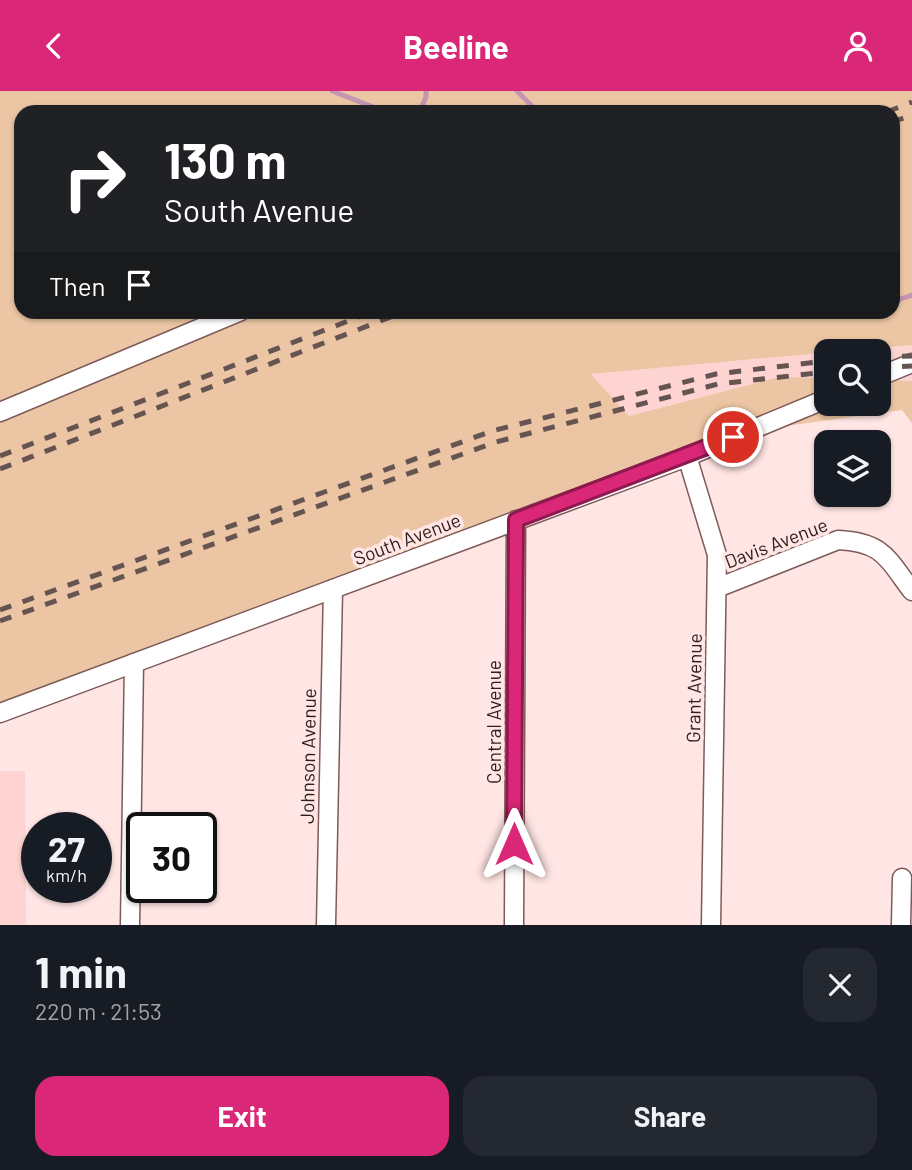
<!DOCTYPE html>
<html lang="en">
<head>
<meta charset="utf-8">
<style>
	body { margin:0; font-family:Barlow,sans-serif; background:#242831; color:#f1f3f6; height:100vh; display:flex; flex-direction:column; font-size:26px; white-space:nowrap }
	* { box-sizing:border-box; margin:0 }
	p { font-size:23px; color:#9ea1a6 }
	.icon { flex:none; width:38px; height:38px; fill:none; stroke:currentColor; stroke-width:2; stroke-linecap:round; stroke-linejoin:round }
	.map { position:relative; height:834px; overflow:hidden }
	.drawer { display:flex; flex-direction:column; background:#171b24; flex:1 }
	.drawer>* { flex:none }
	.guide { position:absolute; left:14px; top:14px; width:886px; height:214px; border-radius:21px; box-shadow:0 2px 5px #0004; background:#202124; color:#fff; overflow:hidden }
	.fabs { position:absolute; left:814px; top:248px; display:grid; gap:14px }
	.fabs a { display:grid; place-items:center; width:77px; height:77px; border-radius:14px; background:#171b24; box-shadow:0 2px 5px #0004; font-size:35px }
	.speed { position:absolute; left:21px; top:721px; display:flex; gap:14px; font-size:35px; font-weight:700; text-align:center }
	.speed>* { display:grid; place-content:center; width:91px; height:91px; border-radius:50%; background:#171b24; box-shadow:0 2px 5px #0004; line-height:1 }
	.speed small { font-size:18px; font-weight:400 }
	.speed .limit { border:4px solid #111; border-radius:10px; background:#fff; color:#111 }
	.pin { position:absolute; display:grid; place-items:center; width:60px; height:60px; color:#fff; margin:-30px; border:4px solid #fff; border-radius:50%; box-shadow:0 2px 7px #0007 }
	.me { position:absolute; width:77px; margin:-38px; rotate:0deg; stroke-linejoin:round; filter:drop-shadow(0 0 5px #0008) }
	.turn { display:flex; align-items:center; gap:24px; height:147px; padding:0 35px; font-size:32px }
	.turn .icon { width:91px; height:91px; stroke-width:2.5 }
	.turn b { display:block; font-size:49px; line-height:60px }
	.then { display:flex; align-items:center; height:66px; padding:0 35px; background:#0003; gap:14px; font-size:26px }
	.round { display:grid; place-items:center; flex:none; width:74px; height:74px; border-radius:21px; background:#242831 }
	.summary { display:flex; align-items:center; justify-content:space-between; height:119px; padding:0 35px }
	h1 { font-size:42px; font-weight:700; line-height:52px }
	.button { display:flex; gap:14px; margin-top:auto; padding:14px 35px }
	.button a { flex:1; height:80px; border-radius:21px; background:#db2777; color:#fff; font-size:28px; font-weight:700; line-height:80px; text-align:center }
	.button a+a { background:#242831; color:#f1f3f6 }
	header { display:flex; justify-content:space-between; align-items:center; height:91px; padding:0 35px; background:#db2777; color:#fff; font-size:32px; font-weight:700 }
	.map>svg:first-child { display:block }
</style>
</head>
<body>
<header><svg class="icon" aria-label="back" viewBox="0 0 24 24"><path d="M15 5l-7 7 7 7"/></svg>Beeline<svg class="icon" aria-label="person" viewBox="0 0 24 24"><circle cx="12" cy="8" r="4"/><path d="M4 21q1-7 8-7t8 7"/></svg></header>
<div class="map">
<svg width="912" height="834" viewBox="0 0 912 834">
	<rect width="100%" height="100%" fill="#ffe5e3"/>
	<g fill="#fdd4d2">
		<polygon points="912,254 912,290 879,289 878,261 841,261"/>
		<polygon points="826,262 826,287 779,286 629,325 591,283"/>
		<polygon points="0,680 25,680 26,834 0,834"/>
	</g>
	<path fill="#ecc6a4" fill-rule="evenodd" d="M 0,0 L 912,0 L 912,254 L 591,283 L 629,325 L 779,286 L 826,287 L 826,313 L 878,313 L 879,289 L 912,290 L 912,332 L 902,319 L 735,342 L 0,627 ZM 21,21 L 892,21 L 892,220 L 21,220 Z"/>
	<g fill="none" stroke-linecap="round" stroke-linejoin="round">
		<g stroke="#c396b2" stroke-width="5">
			<polyline points="332,0 386,21"/>
			<polyline points="517,0 538,21"/>
			<polyline points="419,21 426,6 426,0"/>
			<polyline points="892,211 912,204"/>
		</g>
		<g stroke="#7e5b59" stroke-width="21">
			<g id="minor">
				<polyline points="878,286 912,272"/>
				<polyline points="0,321 241,220"/>
				<polyline points="687,365 717,464 711,834"/>
				<path d="M 717,497 L 838,449 C 883,451 887,467 912,500"/>
				<polyline points="0,622 679,369 826,308"/>
				<polyline points="130,834 134,572"/>
				<polyline points="326,834 333,498"/>
				<polyline points="514,834 516,429"/>
				<polyline points="901,834 902,787"/>
			</g>
		</g>
		<use href="#minor" stroke="#fff" stroke-width="18"/>
		<g stroke="#665452" stroke-width="5" stroke-dasharray="12 12" stroke-linecap="butt">
			<polyline points="887,21 912,11"/>
			<polyline points="892,31 912,24"/>
			<polyline points="878,266 912,265"/>
			<polyline points="878,277 912,275"/>
			<polyline points="0,365 374,220"/>
			<polyline points="0,378 406,220"/>
			<polyline points="0,519 492,340 716,283 826,270"/>
			<polyline points="0,530 496,351 718,293 826,281"/>
		</g>
	</g>
	<g fill="none" stroke-linecap="round" stroke-linejoin="round">
		<g stroke="#8e194d" stroke-width="18">
			<polyline id="route" points="514,753 516,429 733,346"/>
		</g>
		<use href="#route" stroke="#db2777" stroke-width="12"/>
	</g>
	<g text-anchor="middle" stroke-width="7" stroke-linejoin="round" paint-order="stroke">
		<g font-size="19" fill="#2d1e1d" stroke="#ffe5e3">
			<text transform="translate(407 448) rotate(-21)" y="7">South Avenue</text>
			<text transform="translate(776 452) rotate(-21)" y="7">Davis Avenue</text>
			<text transform="translate(694 597) rotate(-89)" y="7">Grant Avenue</text>
			<text transform="translate(494 631) rotate(-90)" y="7">Central Avenue</text>
			<text transform="translate(308 665) rotate(-89)" y="7">Johnson Avenue</text>
		</g>
	</g>
</svg>
<div class="fabs">
<a><svg class="icon" aria-label="search" viewBox="0 0 24 24"><circle cx="10" cy="10" r="6"/><path d="M15 15l6 6"/></svg></a>
<a><svg class="icon" aria-label="layers" viewBox="0 0 24 24"><path d="M12 4l9 5-9 5-9-5zM3 14l9 5 9-5"/></svg></a>
</div>
<div class="speed"><div>27<small>km/h</small></div><div class="limit">30</div></div>
<div class="pin" style="left:733px;top:346px;background:#d93025"><svg class="icon" aria-label="arrive" viewBox="0 0 24 24"><path d="M6 21V4h12l-3 4 3 4H6"/></svg></div>
<svg class="me" style="left:514px;top:753px" viewBox="-20 -20 40 40"><path d="M0-17L14 15 0 8-14 15z" fill="#db2777" stroke="#fff" stroke-width="4"/></svg>
<div class="guide">
<div class="turn"><svg class="icon" aria-label="right" viewBox="0 0 24 24"><path d="M7 20v-9h11M14 6l5 5-5 5"/></svg><div><b>130 m</b>South Avenue</div></div>
<div class="then">Then<svg class="icon" aria-label="arrive" viewBox="0 0 24 24"><path d="M6 21V4h12l-3 4 3 4H6"/></svg></div>
</div>
</div>
<section class="drawer">
<div class="summary"><div><h1>1 min</h1><p>220 m · 21:53</p></div><a class="round"><svg class="icon" aria-label="close" viewBox="0 0 24 24"><path d="M6 6l12 12M18 6L6 18"/></svg></a></div>
<div class="button"><a>Exit</a><a>Share</a></div>
</section>
</body>
</html>
